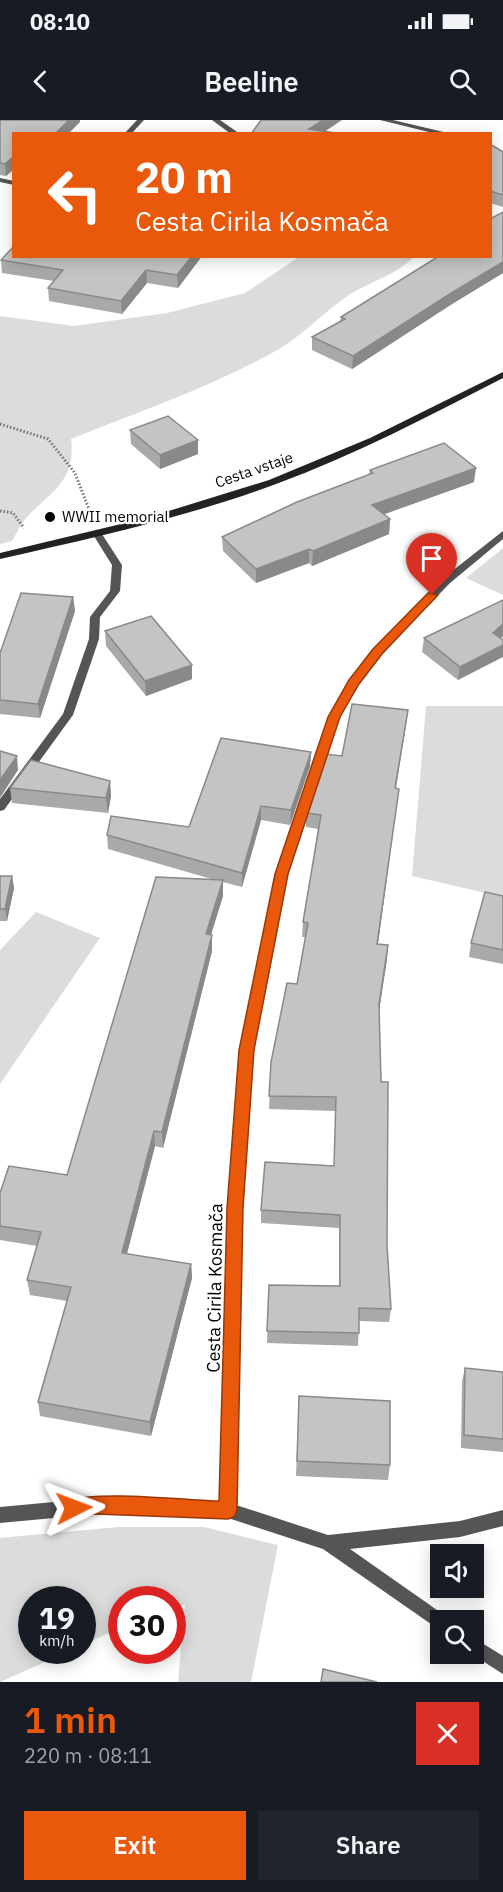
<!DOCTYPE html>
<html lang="en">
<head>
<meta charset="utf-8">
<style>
	body { margin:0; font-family:"IBM Plex Sans",sans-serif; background:#20242c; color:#f1f3f6; height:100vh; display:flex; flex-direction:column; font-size:22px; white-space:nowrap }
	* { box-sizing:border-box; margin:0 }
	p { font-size:20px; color:#9ea1a6 }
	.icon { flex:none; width:33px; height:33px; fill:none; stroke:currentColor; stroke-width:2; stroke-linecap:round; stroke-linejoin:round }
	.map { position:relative; height:1562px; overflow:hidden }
	.drawer { display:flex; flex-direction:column; background:#171b24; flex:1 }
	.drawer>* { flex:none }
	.banner { position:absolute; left:12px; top:12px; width:480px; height:126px; border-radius:0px; box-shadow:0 3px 15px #0003; background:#ea580c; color:#fff; overflow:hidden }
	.buttons { position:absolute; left:430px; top:1424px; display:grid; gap:12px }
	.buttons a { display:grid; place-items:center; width:54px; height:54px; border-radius:0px; background:#171b24; box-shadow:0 3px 15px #0003; font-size:30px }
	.speed { position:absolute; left:18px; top:1466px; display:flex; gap:12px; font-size:30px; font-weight:700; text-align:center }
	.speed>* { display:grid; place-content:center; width:78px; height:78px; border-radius:50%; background:#171b24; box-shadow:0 3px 15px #0003; line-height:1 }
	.speed small { font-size:15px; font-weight:400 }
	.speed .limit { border:9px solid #d22; background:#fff; color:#111 }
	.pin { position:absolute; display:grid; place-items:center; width:51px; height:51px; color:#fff; margin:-62px -26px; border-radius:50% 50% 50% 0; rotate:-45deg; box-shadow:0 0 6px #0007 }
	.pin .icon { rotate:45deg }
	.me { position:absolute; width:66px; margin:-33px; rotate:87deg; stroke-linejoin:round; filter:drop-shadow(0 0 4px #0008) }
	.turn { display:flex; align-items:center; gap:21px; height:126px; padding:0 24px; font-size:27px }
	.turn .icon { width:78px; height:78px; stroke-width:2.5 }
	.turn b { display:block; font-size:42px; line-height:51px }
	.round { display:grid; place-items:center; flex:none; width:63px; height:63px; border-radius:0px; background:#20242c }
	.summary { display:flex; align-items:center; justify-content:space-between; height:102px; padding:0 24px }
	h1 { font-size:36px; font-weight:600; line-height:45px; color:#ea580c }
	.action { display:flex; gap:12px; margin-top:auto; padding:12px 24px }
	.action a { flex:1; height:69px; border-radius:0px; background:#ea580c; color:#fff; font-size:24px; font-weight:600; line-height:69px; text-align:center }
	.action a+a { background:#20242c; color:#f1f3f6 }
	.status { display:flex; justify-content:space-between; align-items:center; height:42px; padding:0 30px; background:#171b24; direction:ltr }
	.status svg { height:16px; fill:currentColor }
	header { display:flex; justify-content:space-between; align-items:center; height:78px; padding:0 24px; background:#171b24; font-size:27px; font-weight:600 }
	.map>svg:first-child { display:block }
</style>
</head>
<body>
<div class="status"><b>08:10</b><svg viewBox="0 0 49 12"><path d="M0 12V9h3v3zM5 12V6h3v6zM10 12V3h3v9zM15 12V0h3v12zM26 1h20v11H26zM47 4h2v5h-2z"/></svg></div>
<header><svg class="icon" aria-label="back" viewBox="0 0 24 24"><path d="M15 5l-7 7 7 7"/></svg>Beeline<svg class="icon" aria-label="search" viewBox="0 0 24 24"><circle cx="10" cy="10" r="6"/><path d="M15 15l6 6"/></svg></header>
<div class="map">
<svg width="503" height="1562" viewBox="0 0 503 1562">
	<rect width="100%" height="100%" fill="#fff"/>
	<g fill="#dcdcdc">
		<path d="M 299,137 L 414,137 C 397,154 373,161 352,173 C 324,191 301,218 272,233 C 208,268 138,292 71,319 C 76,361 52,371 27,397 C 21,403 17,413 12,421 L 0,424 L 0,196 L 74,206 L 167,193 L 245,173 Z"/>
		<polygon points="503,428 503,475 466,458"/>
		<polygon points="426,586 503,586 503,777 412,756"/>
		<polygon points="36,792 100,818 0,964 0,830"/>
		<polygon points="118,1407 204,1407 278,1425 251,1562 178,1562 185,1484 173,1488 172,1479 122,1479 121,1507 83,1525 82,1479 32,1479 32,1530 72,1530 0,1562 0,1418"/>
	</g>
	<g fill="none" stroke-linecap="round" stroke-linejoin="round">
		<g stroke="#777" stroke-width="3" stroke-dasharray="1.5 2" stroke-linecap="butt">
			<polyline points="0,304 48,319 75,353 90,392"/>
			<polyline points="0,391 13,393 24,408"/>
		</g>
		<g fill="#555" fill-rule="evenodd">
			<polygon points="137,0 144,0 131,14 124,14"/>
			<polygon points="212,0 220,0 240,14 231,14"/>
			<polygon points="380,0 393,0 452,14 437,14"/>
			<polygon points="0,58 14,61 14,65 0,62"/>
			<polygon points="97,410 100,411 122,445 120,471 100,497 99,519 73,595 4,690 0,691 0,679 63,594 89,519 90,497 110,471 112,445 92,413"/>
			<polygon points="503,411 503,419 450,463 381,534 358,563 339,597 288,754 253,930 242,1088 236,1385 328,1415 460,1401 503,1390 503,1406 460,1417 350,1429 447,1497 448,1500 441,1500 441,1511 323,1429 228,1398 97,1394 0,1403 0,1387 97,1378 220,1382 228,1088 241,930 276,754 329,597 350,560 373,530 442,459"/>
			<polygon points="474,1518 503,1536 503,1554 470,1533 474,1533"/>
		</g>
		<path fill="#222" fill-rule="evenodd" d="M 503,252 L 503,258 C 429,296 355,335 276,364 C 187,397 93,418 0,439 L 0,433 L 146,398 L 269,360 L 370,318 Z"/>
	</g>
	<g fill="#a9a9a9">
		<polygon points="0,0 80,2 14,14 14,49 6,56 0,55"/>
		<polygon points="490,24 503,32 503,87 490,83"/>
		<polygon points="503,92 503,153 452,184 352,249 312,230 312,217 340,201 341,197 490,136"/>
		<polygon points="14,136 202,136 178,168 147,163 122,194 49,181 48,168 54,161 2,153 1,140"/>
		<polygon points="130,310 198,320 198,334 160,349 131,324"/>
		<polygon points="370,350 474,362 384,394 390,399 389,414 312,446 309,443 256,463 223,431 222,417 369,354"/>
		<polygon points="73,477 75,491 40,598 0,594 0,533"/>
		<polygon points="503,480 503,516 458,560 422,532 424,518"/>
		<polygon points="105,511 192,545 192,559 146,576 106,526"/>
		<polygon points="406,605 396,668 399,669 397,683 378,824 387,839 379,890 387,1125 391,1189 389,1202 359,1201 358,1226 267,1223 269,1165 339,1166 339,1108 261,1103 261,1090 334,1046 336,991 269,989 271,942 297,864 306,817 302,817 303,802 318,709 306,707 306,693"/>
		<polygon points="311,632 310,646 290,705 261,700 242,767 223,762 223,776 211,815 212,815 212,831 163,1028 155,1026 127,1134 191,1144 192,1158 151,1316 40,1296 38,1282 67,1181 30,1175 27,1160 37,1126 0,1120 0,1073 67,1055 215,760 108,729 107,715 189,707"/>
		<polygon points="110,661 111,676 108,693 12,683 10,668"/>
		<polygon points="0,756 12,756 14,768 7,801 0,801"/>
		<polygon points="503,776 503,844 469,837 471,823"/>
		<polygon points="465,1248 503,1252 503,1332 461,1328 462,1261"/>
		<polygon points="299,1276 390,1345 388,1360 296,1356"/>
	</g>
	<g fill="#898989">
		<polygon points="69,0 80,0 80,2 68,14 55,14"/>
		<polygon points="323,0 342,0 321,14 309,9"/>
		<polygon points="14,36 14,49 6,56 5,44"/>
		<polygon points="192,136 202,136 178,168 177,155"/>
		<polygon points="503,142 503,153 452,184 352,249 353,236 453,172"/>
		<polygon points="146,150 147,163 122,194 121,181"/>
		<polygon points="198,320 198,334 160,349 160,335"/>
		<polygon points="476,348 474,362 371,399 372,385"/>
		<polygon points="390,399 389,414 312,446 313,431"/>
		<polygon points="309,429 309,443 256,463 256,449"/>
		<polygon points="73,477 75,491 40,598 38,584"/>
		<polygon points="503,504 503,516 491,526 493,513"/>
		<polygon points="503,525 503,537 458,560 460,547"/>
		<polygon points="192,545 192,559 146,576 145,561"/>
		<polygon points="408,590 406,605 393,683 395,668"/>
		<polygon points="311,632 310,646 290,705 291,690"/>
		<polygon points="17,636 18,650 0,678 0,660"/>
		<polygon points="110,661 111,676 108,693 106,678"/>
		<polygon points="399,669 397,683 376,838 377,824"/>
		<polygon points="261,686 261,700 242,767 242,753"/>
		<polygon points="12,756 14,768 7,801 5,789"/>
		<polygon points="223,760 223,776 206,830 206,814"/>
		<polygon points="212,815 212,831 163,1028 162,1012"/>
		<polygon points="388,825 387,839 378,898 379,884"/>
		<polygon points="154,1011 155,1026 123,1148 122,1133"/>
		<polygon points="191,1144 192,1158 151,1316 150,1302"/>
	</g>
	<g fill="#c4c4c4" stroke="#898989" stroke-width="1.5">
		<polygon points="0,0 69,0 55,14 14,14 14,36 5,44 0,43"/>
		<polygon points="261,0 323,0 309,9 342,14 251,14"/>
		<polygon points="490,24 503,32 503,75 490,71"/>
		<polygon points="503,92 503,142 453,172 353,236 312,217 345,199 341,197 439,136 490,136 490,99"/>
		<polygon points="14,126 14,136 192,136 177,155 146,150 121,181 48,168 63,150 1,140"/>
		<polygon points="168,296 198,320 160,335 130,310"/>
		<polygon points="444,323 476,348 372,385 390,399 313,431 309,429 256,449 222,417 297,382 373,353 370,350"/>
		<polygon points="21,473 73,477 38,584 0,580 0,533"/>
		<polygon points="503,480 503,504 493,513 503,520 503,525 460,547 424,518"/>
		<polygon points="151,496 192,545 145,561 105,511"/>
		<polygon points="352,584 408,590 395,668 399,669 377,824 388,825 379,884 381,962 388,962 387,1125 391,1189 359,1188 359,1213 267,1211 269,1165 340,1166 340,1095 261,1090 265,1042 334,1046 336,977 269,976 271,942 287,863 297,864 308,803 303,802 321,695 306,693 325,634 342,636"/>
		<polygon points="221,618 311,632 291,690 261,686 242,753 107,715 111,696 189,707"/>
		<polygon points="0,631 17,636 0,660"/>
		<polygon points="31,640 110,661 106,678 10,668"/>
		<polygon points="0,756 12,756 5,789 0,789"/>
		<polygon points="156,757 223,760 206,814 212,815 162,1012 154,1011 122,1133 191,1144 150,1302 38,1282 71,1167 27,1160 41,1112 0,1106 0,1073 9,1046 67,1055"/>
		<polygon points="485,772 503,776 503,830 471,823"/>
		<polygon points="465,1248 503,1252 503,1319 464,1315"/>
		<polygon points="299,1276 390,1281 390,1345 297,1341"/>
		<polygon points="323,1549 377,1562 321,1562"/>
	</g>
	<path fill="#ea580c" stroke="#983908" stroke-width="1.5" d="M 428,473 L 438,475 L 382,534 L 359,564 L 340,597 L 288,754 L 254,930 L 243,1088 L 237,1390 L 234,1397 L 228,1399 L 96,1394 L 74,1396 L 68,1394 L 65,1388 L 68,1381 C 96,1370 185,1380 219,1381 L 227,1088 L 239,930 L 275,754 L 328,597 L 349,560 L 373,529 Z"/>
	<circle fill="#000" stroke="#fff" stroke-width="2" cx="50" cy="397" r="6"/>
	<g text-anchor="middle" stroke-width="4.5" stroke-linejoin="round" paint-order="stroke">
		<g font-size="15" fill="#000" stroke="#fff">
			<text transform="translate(254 350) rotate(-19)" y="5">Cesta vstaje</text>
		</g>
		<g font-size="15" fill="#000" stroke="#fff" text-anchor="start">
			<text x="62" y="402">WWII memorial</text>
		</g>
		<g font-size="18" fill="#000" stroke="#fff">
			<text transform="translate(215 1168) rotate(-89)" y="6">Cesta Cirila Kosmača</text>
		</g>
	</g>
</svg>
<div class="buttons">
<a><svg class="icon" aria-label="sound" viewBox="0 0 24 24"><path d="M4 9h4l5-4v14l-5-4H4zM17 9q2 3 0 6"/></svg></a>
<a><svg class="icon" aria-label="search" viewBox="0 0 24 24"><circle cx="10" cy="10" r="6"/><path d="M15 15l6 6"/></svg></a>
</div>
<div class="speed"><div>19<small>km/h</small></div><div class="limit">30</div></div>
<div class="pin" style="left:432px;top:475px;background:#d93025"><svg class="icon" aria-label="arrive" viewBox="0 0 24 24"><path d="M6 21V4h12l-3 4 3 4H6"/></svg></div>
<svg class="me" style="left:74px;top:1388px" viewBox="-20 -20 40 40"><path d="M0-17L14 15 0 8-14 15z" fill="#ea580c" stroke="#fff" stroke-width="4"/></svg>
<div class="banner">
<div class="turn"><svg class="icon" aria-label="left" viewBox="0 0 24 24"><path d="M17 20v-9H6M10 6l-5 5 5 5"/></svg><div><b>20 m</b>Cesta Cirila Kosmača</div></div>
</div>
</div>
<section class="drawer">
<div class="summary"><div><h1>1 min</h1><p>220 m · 08:11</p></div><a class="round" style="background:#d93025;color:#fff"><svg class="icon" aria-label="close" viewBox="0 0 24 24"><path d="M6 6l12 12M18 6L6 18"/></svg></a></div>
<div class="action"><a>Exit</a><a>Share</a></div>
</section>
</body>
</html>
